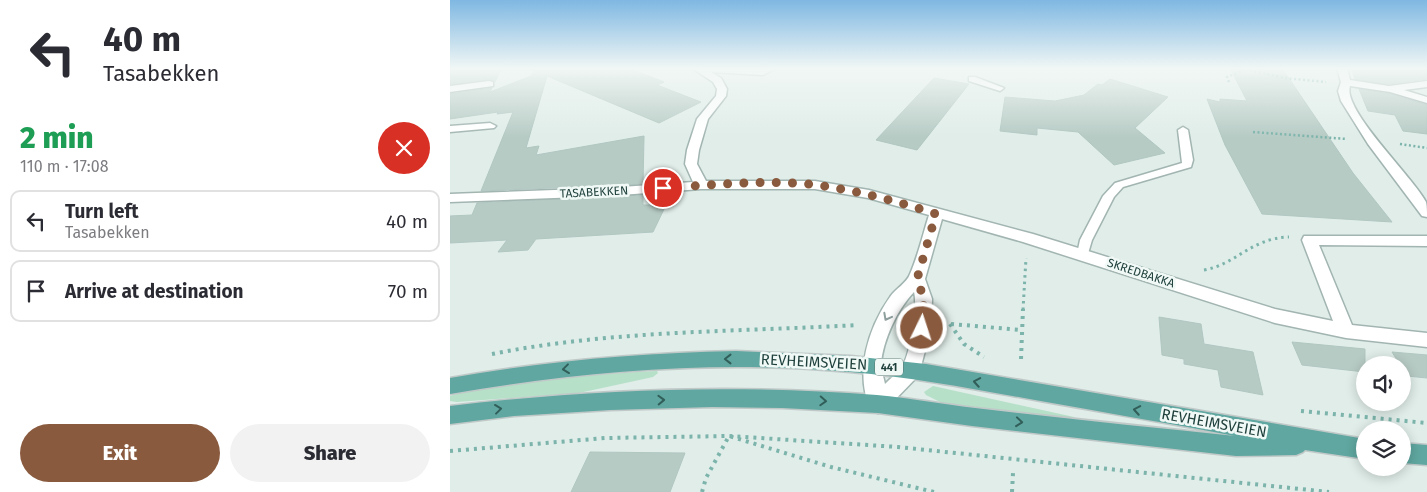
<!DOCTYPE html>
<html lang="en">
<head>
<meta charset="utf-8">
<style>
	body { margin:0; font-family:"Fira Sans",sans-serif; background:#f2f2f3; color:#2b2b33; height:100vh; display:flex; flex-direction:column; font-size:19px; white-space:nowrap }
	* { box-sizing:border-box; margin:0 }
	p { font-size:16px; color:#7c7c81 }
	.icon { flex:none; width:28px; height:28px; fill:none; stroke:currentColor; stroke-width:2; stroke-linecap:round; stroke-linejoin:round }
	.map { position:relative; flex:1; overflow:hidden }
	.panel { display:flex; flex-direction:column; background:#fff; width:450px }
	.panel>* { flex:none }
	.top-card { background:#fff; color:#2b2b33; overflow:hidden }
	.tools { position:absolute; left:906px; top:356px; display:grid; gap:10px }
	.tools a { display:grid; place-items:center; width:55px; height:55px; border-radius:50%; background:#fff; box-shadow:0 2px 12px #0003; font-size:25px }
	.pin { position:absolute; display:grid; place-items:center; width:42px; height:42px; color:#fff; margin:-21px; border:2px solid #fff; border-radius:50%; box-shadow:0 1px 5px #0007 }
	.me { position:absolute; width:55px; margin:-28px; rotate:4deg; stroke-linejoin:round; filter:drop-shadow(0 0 4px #0008) }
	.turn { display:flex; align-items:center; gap:18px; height:105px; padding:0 20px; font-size:22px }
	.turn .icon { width:65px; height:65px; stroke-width:2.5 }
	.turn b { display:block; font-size:35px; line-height:42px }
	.round { display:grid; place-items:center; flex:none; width:52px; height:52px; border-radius:26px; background:#f2f2f3 }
	.headline { display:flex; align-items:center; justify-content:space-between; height:85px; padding:0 20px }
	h1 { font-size:30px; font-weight:800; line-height:38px; color:#1e9e55 }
	.cta { display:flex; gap:10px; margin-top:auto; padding:10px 20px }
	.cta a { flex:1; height:58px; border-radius:30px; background:#8a5a3e; color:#fff; font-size:20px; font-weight:800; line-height:58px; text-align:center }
	.cta a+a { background:#f2f2f3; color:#2b2b33 }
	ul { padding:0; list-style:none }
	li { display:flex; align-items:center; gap:15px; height:62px; margin:0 10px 8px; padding:0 10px; border:2px solid #e1e1e2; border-radius:10px }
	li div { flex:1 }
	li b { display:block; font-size:19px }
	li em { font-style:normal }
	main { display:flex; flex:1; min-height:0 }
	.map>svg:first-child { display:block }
</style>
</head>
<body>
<main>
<section class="panel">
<div class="top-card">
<div class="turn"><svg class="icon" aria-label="left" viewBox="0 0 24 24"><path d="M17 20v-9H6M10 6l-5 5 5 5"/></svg><div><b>40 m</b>Tasabekken</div></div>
</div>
<div class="headline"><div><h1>2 min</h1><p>110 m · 17:08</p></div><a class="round" style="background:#d93025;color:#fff"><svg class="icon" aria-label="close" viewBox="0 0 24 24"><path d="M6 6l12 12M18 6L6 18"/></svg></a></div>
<ul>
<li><svg class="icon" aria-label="left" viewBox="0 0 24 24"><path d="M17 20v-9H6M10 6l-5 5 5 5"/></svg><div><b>Turn left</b><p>Tasabekken</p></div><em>40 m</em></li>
<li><svg class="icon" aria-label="arrive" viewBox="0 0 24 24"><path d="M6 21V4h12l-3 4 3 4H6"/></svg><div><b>Arrive at destination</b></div><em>70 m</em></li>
</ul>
<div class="cta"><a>Exit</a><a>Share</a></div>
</section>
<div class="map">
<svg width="977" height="492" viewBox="0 0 977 492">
	<rect width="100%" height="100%" fill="#e0ede9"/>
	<g fill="#b6e0c8">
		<path d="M 207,371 L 208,373 L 203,377 L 129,393 L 7,402 L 0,401 L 0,396 C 22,389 46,387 68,384 C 115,377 160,373 207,371 Z"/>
		<polygon points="483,386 624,417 628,421 496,405 476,395 474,392"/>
	</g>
	<g fill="#b7cbc5" stroke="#b1c7c1">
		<polygon points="0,68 52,68 45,82 39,79 0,84"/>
		<polygon points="78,68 178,68 214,82 207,85 251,102 209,123 97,76 76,148 89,146 86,155 194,136 193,184 31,191 63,112 47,114 48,112 0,119 0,94 42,88 40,92 81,76 84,71"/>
		<polygon points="780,68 832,68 903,173 942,222 812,214 775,145 757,99 770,102 770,99 797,101"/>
		<polygon points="901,68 977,68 977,79 939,84 905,79"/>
		<polygon points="484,78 519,84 467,150 426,140"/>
		<polygon points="660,79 718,97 685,128 715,153 664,165 628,132 587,128 587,135 550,131 555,97 605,101 634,95 648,84 652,85"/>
		<polygon points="909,89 940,94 977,105 977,134 953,131 945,115 918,111"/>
		<polygon points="193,195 193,205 216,205 203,232 86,239 78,250 48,252 57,240 0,243 0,216 22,215 27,203"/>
		<polygon points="709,317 751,324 754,344 803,352 813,395 771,387 768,370 734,364 734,359 712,355"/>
		<polygon points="842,342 915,349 915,372 852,365"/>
		<polygon points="942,352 977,355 977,378 957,376 952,365 950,365"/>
		<polygon points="140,452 235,453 220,492 121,492"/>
	</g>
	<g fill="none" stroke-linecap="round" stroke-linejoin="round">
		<g stroke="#a2b5b1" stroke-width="3">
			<g id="service">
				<polygon points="519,77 525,77 554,88 550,91 519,81"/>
				<polygon points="733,127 738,130 743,160 741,167 673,187 664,197 642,240 637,257 629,257 627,254 630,240 653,196 665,183 732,163 728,130"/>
			</g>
		</g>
		<g stroke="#a2b5b1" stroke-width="3">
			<g id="minor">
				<path d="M 242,68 L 327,68 L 313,75 L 261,72 L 271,78 L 277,89 L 276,96 L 258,119 L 249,150 L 247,164 L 256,181 L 365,181 L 419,190 L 583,234 L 825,309 L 883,321 L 852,240 L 854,236 L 977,236 L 977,246 L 869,245 L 902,325 L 977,333 L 977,347 L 896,338 L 825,323 L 573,242 L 492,219 L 475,279 L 482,299 L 481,328 L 470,370 L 468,376 L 435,410 L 428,413 L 421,410 C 404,374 418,328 440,297 C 445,289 457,283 460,274 C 468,256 473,234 479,215 L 418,198 L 365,189 L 251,189 L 157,196 L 0,202 L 0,194 L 157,188 L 243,182 L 235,164 L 237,150 L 247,119 L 266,96 L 267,89 L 263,82 ZM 464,292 C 468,306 460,355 452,367 C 447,373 440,379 435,384 C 434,378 431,371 431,364 C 433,340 447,310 464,292 Z"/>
				<path d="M 887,68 L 897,68 L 900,80 L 939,86 L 977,81 L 977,87 L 954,90 L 977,97 L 977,103 L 940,92 L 900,86 C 892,110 964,178 976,202 C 977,206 977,213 977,217 L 972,216 L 918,144 L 891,101 L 888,91 L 891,82 Z"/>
				<polygon points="39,81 43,82 43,86 0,92 0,86"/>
				<polygon points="40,123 46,126 44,128 0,132 0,126"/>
			</g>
		</g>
		<g stroke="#c0c9c8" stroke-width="3">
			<g id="primary">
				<path d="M 286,351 L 401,356 L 476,364 L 915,439 L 915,459 L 855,450 L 853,452 L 846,455 L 786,456 L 522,426 L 428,413 L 332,408 L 262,407 L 160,410 L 64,416 L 0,424 L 0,406 C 141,389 285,384 427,395 C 460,398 492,404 525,408 C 611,418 698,427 785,436 C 718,423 651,412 585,400 C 523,389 462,377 400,372 C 265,360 133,371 0,394 L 0,378 C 95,361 189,353 286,351 Z"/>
				<polygon points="952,443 977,445 977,465 952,463"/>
			</g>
		</g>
		<g stroke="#7cb4ab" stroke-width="2.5" stroke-dasharray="2 2.5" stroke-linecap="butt">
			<polyline points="800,70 835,78 876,82"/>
			<polyline points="779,82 777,77 799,68"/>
			<polyline points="803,132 897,139"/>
			<polyline points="950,144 977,148"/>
		</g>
		<g stroke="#7cb4ab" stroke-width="3" stroke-dasharray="2.5 4" stroke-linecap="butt">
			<path d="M 754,270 C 787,264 801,238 839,237"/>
			<polyline points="573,310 576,258"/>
		</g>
		<g stroke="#7cb4ab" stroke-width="4" stroke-dasharray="3 5" stroke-linecap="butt">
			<polyline points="500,324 514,344 534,357"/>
			<polyline points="501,324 572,330"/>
			<path d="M 42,354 C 163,330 285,332 408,325"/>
			<polyline points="571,359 573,309"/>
			<polyline points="851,411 977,423"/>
			<polyline points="0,451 155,438 279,436 448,447 879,492"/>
			<polyline points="252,492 256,478 279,436 381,467 484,492"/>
			<polyline points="562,492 563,473"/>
		</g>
		<use href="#service" fill="#fff" fill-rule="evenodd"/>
		<use href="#minor" fill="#fff" fill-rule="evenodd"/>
		<use href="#primary" fill="#5fa7a0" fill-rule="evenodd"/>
	</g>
	<defs><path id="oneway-chevron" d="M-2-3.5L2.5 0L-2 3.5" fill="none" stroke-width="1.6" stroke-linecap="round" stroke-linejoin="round" transform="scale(1.25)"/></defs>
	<use stroke="#8e9f9d" href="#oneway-chevron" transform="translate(437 317) rotate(118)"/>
	<g stroke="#325e59">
		<use href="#oneway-chevron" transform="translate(278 359) rotate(180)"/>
		<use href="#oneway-chevron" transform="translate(116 369) rotate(173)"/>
		<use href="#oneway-chevron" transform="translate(527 382) rotate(-170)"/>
		<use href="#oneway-chevron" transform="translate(211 400) rotate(-2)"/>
		<use href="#oneway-chevron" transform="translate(373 401) rotate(3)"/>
		<use href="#oneway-chevron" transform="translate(48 409) rotate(-7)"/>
		<use href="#oneway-chevron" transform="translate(687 410) rotate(-170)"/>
		<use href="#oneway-chevron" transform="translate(569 422) rotate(6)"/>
	</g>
	<linearGradient id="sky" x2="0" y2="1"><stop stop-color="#7fb8e2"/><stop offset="0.5" stop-color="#f1f7f5"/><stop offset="1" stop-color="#f1f7f5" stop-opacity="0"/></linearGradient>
	<rect width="977" height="137" fill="url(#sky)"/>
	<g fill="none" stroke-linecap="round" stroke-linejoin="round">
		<path stroke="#8a5a3e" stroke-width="9" stroke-dasharray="0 16.2" d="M 213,188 C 263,185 317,179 367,185 C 408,191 447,201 486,214 L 467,279 L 474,299 L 472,328"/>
	</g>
	<g text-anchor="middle" stroke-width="5" stroke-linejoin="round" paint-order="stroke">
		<rect fill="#f0f9f6" stroke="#5d7773" stroke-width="1" x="425" y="358.5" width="28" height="17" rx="4"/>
		<g font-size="11" font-weight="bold" fill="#1e3f3b">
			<text x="439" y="371">441</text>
		</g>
		<g font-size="12" fill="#1e3f3b" stroke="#f0f9f6">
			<text transform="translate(144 192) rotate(-3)" y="4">TASABEKKEN</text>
			<text transform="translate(691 273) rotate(18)" y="4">SKREDBAKKA</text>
		</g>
		<g font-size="15" fill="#1e3f3b" stroke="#f0f9f6">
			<text transform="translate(364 362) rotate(3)" y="5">REVHEIMSVEIEN</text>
			<text transform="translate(764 423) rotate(10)" y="5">REVHEIMSVEIEN</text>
		</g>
	</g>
</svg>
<div class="tools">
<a><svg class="icon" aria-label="sound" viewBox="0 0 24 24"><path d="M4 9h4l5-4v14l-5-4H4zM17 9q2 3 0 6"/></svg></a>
<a><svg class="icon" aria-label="layers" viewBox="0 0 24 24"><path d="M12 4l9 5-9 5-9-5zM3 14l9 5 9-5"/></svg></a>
</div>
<div class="pin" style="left:213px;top:188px;background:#d93025"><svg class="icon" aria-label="arrive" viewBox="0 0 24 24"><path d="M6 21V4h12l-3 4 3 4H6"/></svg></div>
<svg class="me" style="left:472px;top:328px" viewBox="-20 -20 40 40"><circle r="17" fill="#8a5a3e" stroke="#fff" stroke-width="3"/><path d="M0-11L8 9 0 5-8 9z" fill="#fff"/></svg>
</div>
</main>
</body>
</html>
